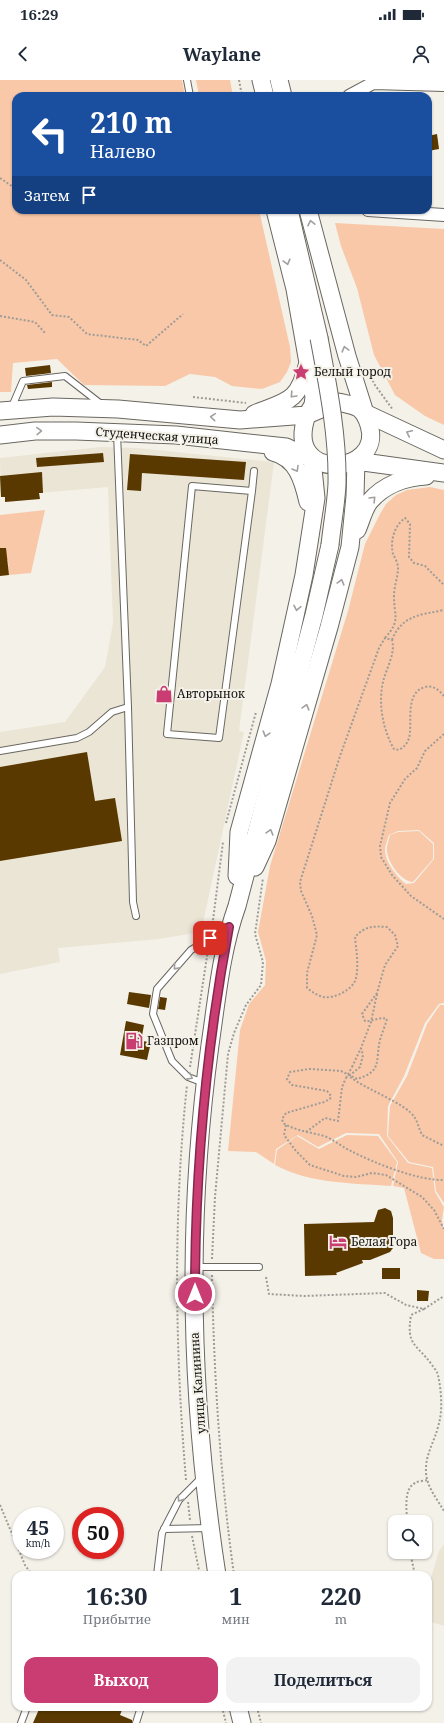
<!DOCTYPE html>
<html lang="ru">
<head>
<meta charset="utf-8">
<style>
	body { margin:0; font-family:"Noto Serif",serif; background:#f2f2f3; color:#1f2937; height:100vh; display:flex; flex-direction:column; font-size:15px; white-space:nowrap }
	* { box-sizing:border-box; margin:0 }
	p { font-size:13px; color:#747a83 }
	.icon { flex:none; width:22px; height:22px; fill:none; stroke:currentColor; stroke-width:2; stroke-linecap:round; stroke-linejoin:round }
	.map { position:relative; flex:1; overflow:hidden }
	.side { position:absolute; left:12px; top:1491px; width:420px; height:140px; display:flex; flex-direction:column; background:#fff; border-radius:12px; box-shadow:0 1px 3px #0004 }
	.side>* { flex:none }
	.banner { position:absolute; left:12px; top:12px; width:420px; height:122px; border-radius:12px; box-shadow:0 1px 3px #0004; background:#1a4fa0; color:#fff; overflow:hidden }
	.controls { position:absolute; left:388px; top:1435px; display:grid; gap:8px }
	.controls a { display:grid; place-items:center; width:44px; height:44px; border-radius:8px; background:#fff; box-shadow:0 1px 3px #0004; font-size:20px }
	.speed { position:absolute; left:12px; top:1427px; display:flex; gap:8px; font-size:20px; font-weight:700; text-align:center }
	.speed>* { display:grid; place-content:center; width:52px; height:52px; border-radius:50%; background:#fff; box-shadow:0 1px 3px #0004; line-height:1 }
	.speed small { font-size:10px; font-weight:400 }
	.speed .limit { border:6px solid #d22; background:#fff; color:#111 }
	.pin { position:absolute; display:grid; place-items:center; width:34px; height:34px; color:#fff; margin:-17px; border-radius:8px; box-shadow:0 2px 6px #0006 }
	.me { position:absolute; width:44px; margin:-22px; rotate:0deg; stroke-linejoin:round; filter:drop-shadow(0 0 3px #0008) }
	.turn { display:flex; align-items:center; gap:14px; height:84px; padding:0 12px; font-size:18px }
	.turn .icon { width:52px; height:52px; stroke-width:2.5 }
	.turn b { display:block; font-size:28px; line-height:34px }
	.then { display:flex; align-items:center; height:38px; padding:0 12px; background:#0003; gap:8px; font-size:15px }
	.eta { display:flex; justify-content:space-evenly; align-items:center; height:68px; text-align:center }
	.eta b { font-size:24px; font-weight:700; line-height:28px }
	.primary-button { display:flex; gap:8px; margin-top:auto; padding:8px 12px }
	.primary-button a { flex:1; height:46px; border-radius:12px; background:#c93d73; color:#fff; font-size:16px; font-weight:700; line-height:46px; text-align:center }
	.primary-button a+a { background:#f2f2f3; color:#1f2937 }
	.status { display:flex; justify-content:space-between; align-items:center; height:28px; padding:0 20px; background:#fff; direction:ltr }
	.status svg { height:11px; fill:currentColor }
	header { display:flex; justify-content:space-between; align-items:center; height:52px; padding:0 12px; background:#fff; font-size:18px; font-weight:700 }
	.map>svg:first-child { display:block }
</style>
</head>
<body>
<div class="status"><b>16:29</b><svg viewBox="0 0 49 12"><path d="M0 12V9h3v3zM5 12V6h3v6zM10 12V3h3v9zM15 12V0h3v12zM26 1h20v11H26zM47 4h2v5h-2z"/></svg></div>
<header><svg class="icon" aria-label="back" viewBox="0 0 24 24"><path d="M15 5l-7 7 7 7"/></svg>Waylane<svg class="icon" aria-label="person" viewBox="0 0 24 24"><circle cx="12" cy="8" r="4"/><path d="M4 21q1-7 8-7t8 7"/></svg></header>
<div class="map">
<svg width="444" height="1643" viewBox="0 0 444 1643">
	<rect width="100%" height="100%" fill="#f4f1e9"/>
	<g fill="#ebe5d6">
		<polygon points="100,367 137,368 274,382 239,651 244,652 201,852 159,859 58,868 60,882 0,894 0,652 65,642 105,587 113,543 108,407 39,413 40,419 5,422 5,417 1,417 0,378"/>
		<polygon points="444,1464 444,1546 428,1541 428,1508 439,1471"/>
	</g>
	<g fill="#f9c8a8" fill-rule="evenodd">
		<polygon points="0,0 182,0 185,16 16,16 16,130 259,130 290,267 291,282 287,292 280,302 262,309 232,306 215,297 190,294 165,306 84,305 57,279 13,283 11,312 0,312"/>
		<polygon points="196,0 230,0 233,16 199,16"/>
		<polygon points="335,143 444,149 444,345 425,336 395,315 374,275 357,208 341,166"/>
		<path d="M 430,407 L 444,410 L 444,923 L 439,924 L 425,943 L 404,996 L 388,1026 L 387,1056 L 408,1083 L 432,1088 L 435,1112 L 444,1127 L 442,1140 L 444,1151 L 444,1179 L 434,1179 L 421,1173 L 404,1108 L 393,1106 L 398,1082 L 379,1054 L 346,1053 L 318,1067 L 298,1055 L 276,1069 L 274,1084 L 256,1072 L 228,1071 L 240,950 L 249,924 L 265,905 L 266,881 L 258,852 L 270,786 L 348,531 L 365,464 L 380,434 L 386,424 L 396,415 L 407,410 ZM 419,750 L 434,763 L 434,779 L 414,803 L 406,804 C 397,797 385,782 385,770 C 385,765 388,759 389,755 L 398,751 Z"/>
		<polygon points="45,430 31,493 9,495 8,480 0,481 0,435"/>
		<path d="M 419,751 L 433,764 L 433,779 L 413,802 C 401,801 389,784 387,772 C 386,767 389,760 390,755 L 398,752 Z"/>
		<polygon points="440,925 444,925 444,1123 436,1111 433,1087 409,1082 388,1056 390,1026 407,996 427,944"/>
		<path d="M 347,1055 L 378,1056 L 397,1082 L 391,1106 C 352,1103 311,1104 275,1085 L 277,1070 L 297,1056 L 319,1069 Z"/>
	</g>
	<g fill="#593900">
		<polygon points="437,54 439,69 428,71 428,56"/>
		<polygon points="50,285 51,293 26,296 25,288"/>
		<polygon points="52,302 52,307 28,309 27,305"/>
		<polygon points="103,373 104,382 37,387 36,378"/>
		<polygon points="130,374 246,382 244,400 142,393 141,411 127,410"/>
		<polygon points="42,392 43,413 39,413 40,419 5,422 5,417 1,417 0,396"/>
		<polygon points="0,468 6,468 9,495 0,496"/>
		<polygon points="87,672 95,721 115,718 122,761 0,781 0,687"/>
		<polygon points="129,912 151,915 149,928 127,924"/>
		<polygon points="160,917 167,918 165,930 158,929"/>
		<polygon points="126,941 144,945 141,961 151,962 147,980 120,975"/>
		<polygon points="385,1128 391,1131 393,1138 393,1168 390,1172 370,1180 362,1180 363,1183 336,1193 337,1195 305,1196 304,1144 374,1142 378,1130"/>
		<rect x="382" y="1188" width="18" height="11"/>
		<polygon points="417,1210 429,1211 428,1221 417,1221"/>
		<polygon points="40,1627 123,1627 120,1635 132,1640 132,1643 33,1643"/>
	</g>
	<g fill="none" stroke-linecap="round" stroke-linejoin="round">
		<g stroke="#696760" stroke-width="8">
			<g id="lane">
				<polyline points="187,0 190,16"/>
				<polyline points="11,329 23,301 65,296 101,324"/>
				<polyline points="117,353 128,627 133,822 136,836"/>
				<polyline points="252,411 192,406 167,654 219,658 252,411 254,391"/>
				<polyline points="0,671 77,658 89,652 112,632 128,627"/>
				<polyline points="204,1003 188,997 172,981 153,934 157,909 191,870 226,849"/>
				<polyline points="196,1187 259,1187"/>
				<polyline points="164,1449 210,1448"/>
				<polyline points="157,1495 162,1453 179,1420 201,1398"/>
				<polyline points="21,1643 27,1627"/>
				<polyline points="136,1643 141,1627"/>
			</g>
		</g>
		<g stroke="#696760" stroke-width="14">
			<g id="street">
				<polyline points="349,16 373,3 444,5"/>
				<polyline points="368,130 444,135"/>
			</g>
		</g>
		<g stroke="#696760" stroke-width="19">
			<g id="secondary">
				<polyline points="261,0 265,16"/>
				<polyline points="279,0 283,16"/>
				<polyline points="289,130 319,258"/>
				<polyline points="308,130 347,276 365,333 444,370"/>
				<path d="M 338,322 C 356,326 363,326 369,345 C 385,396 282,404 307,335 Z"/>
				<polyline points="0,331 53,327 118,329 240,340 307,335 313,325 314,317 295,209 275,130"/>
				<path d="M 254,334 C 286,321 298,323 307,286"/>
				<polyline points="0,355 35,351 76,351 176,355 286,367 312,379 316,418 304,495 280,604 239,752 237,796"/>
				<path d="M 273,372 C 297,378 303,400 308,422"/>
				<path d="M 357,450 C 361,441 364,428 370,421 C 384,405 405,397 426,396"/>
				<polyline points="255,787 267,761 329,547 350,467 355,416 356,381 444,393"/>
				<path d="M 217,1495 C 190,1320 186,1140 210,965 C 217,918 221,871 237,826 L 314,535 L 330,465"/>
				<polyline points="238,1627 242,1643"/>
			</g>
		</g>
		<g stroke="#9e9c96" stroke-width="2" stroke-dasharray="2 2" stroke-linecap="butt">
			<polyline points="239,0 242,16"/>
			<polyline points="0,98 16,109"/>
			<polyline points="0,180 26,200 52,235 69,237 87,254 138,260 146,266 183,234"/>
			<polyline points="0,236 35,242 46,254"/>
			<polyline points="367,290 375,305 393,330"/>
			<polyline points="193,317 246,323"/>
			<path d="M 385,558 C 401,540 394,537 394,516 C 394,506 398,497 398,488 C 398,483 395,478 393,474 C 390,461 394,446 405,438 L 410,444 L 409,477 L 414,483 L 425,486 L 444,505"/>
			<path d="M 392,560 C 402,535 420,535 444,530"/>
			<path d="M 444,616 C 439,610 433,605 425,607 C 404,613 413,643 409,658 C 407,664 404,667 399,670 L 394,669 C 383,650 378,624 383,602 C 386,589 396,573 392,560 L 385,558 L 379,568 L 340,676 L 300,802 L 301,811 L 312,836 L 317,855 L 307,893 L 307,908 C 312,912 317,915 323,917 C 335,919 354,909 356,898 C 359,885 356,869 355,857 C 365,846 373,846 387,847 L 395,855 L 398,866 L 385,885 L 377,913 L 362,934 L 365,941 C 373,942 380,936 387,939 C 385,946 382,953 380,960 C 375,981 383,991 357,999 L 341,991 L 309,989 L 290,992 L 287,999 L 292,1005 L 327,1011 L 331,1016 L 330,1019 L 324,1022 L 286,1033 L 282,1039 L 283,1043 C 296,1051 310,1052 324,1056 C 333,1059 342,1067 351,1071 C 374,1083 419,1101 444,1100"/>
			<polyline points="444,654 425,671 417,688 405,699 390,723 380,766 381,777 392,795 411,816 444,839"/>
			<polyline points="226,743 256,632"/>
			<polyline points="212,848 223,762"/>
			<path d="M 377,914 L 371,942 L 361,968 L 363,975 L 360,987 L 349,996 C 366,1010 406,1023 415,1038 C 418,1043 419,1049 422,1055 L 444,1066"/>
			<polyline points="190,987 208,870"/>
			<polyline points="352,987 361,968"/>
			<polyline points="286,1045 284,1055 296,1071 310,1085 344,1096 356,1097 372,1093 386,1095 422,1117 434,1130 444,1149"/>
			<polyline points="306,1052 325,1038 338,1041 342,1007 346,998"/>
			<polyline points="212,1179 215,1117 228,974 234,953 246,925 261,905 263,882 255,854 263,798"/>
			<path d="M 212,1195 C 214,1297 220,1394 234,1495"/>
			<polyline points="266,1197 269,1214 304,1216 385,1213 406,1225 424,1229 444,1216"/>
			<path d="M 424,1229 L 411,1235 C 406,1266 416,1263 432,1285 C 434,1288 437,1291 438,1295 C 441,1309 443,1329 439,1343 C 435,1362 425,1373 426,1393 C 427,1407 437,1419 444,1431"/>
			<path d="M 186,1400 C 175,1269 173,1136 187,1005"/>
			<polyline points="188,1422 190,1440"/>
			<polyline points="0,1425 25,1485 32,1495"/>
			<path d="M 407,1442 C 407,1431 403,1409 415,1403 C 418,1401 424,1401 427,1400"/>
			<polyline points="192,1456 200,1495"/>
			<polyline points="410,1472 415,1495"/>
			<polyline points="222,1627 226,1643"/>
			<polyline points="257,1627 261,1643"/>
		</g>
		<use href="#lane" stroke="#fff" stroke-width="6"/>
		<use href="#street" stroke="#fff" stroke-width="12"/>
		<use href="#secondary" stroke="#fff" stroke-width="17"/>
		<g stroke="#696760" stroke-width="19" stroke-linecap="butt">
			<path id="secondary-bridge" d="M 319,258 C 328,306 338,356 337,404 C 336,425 332,445 330,465"/>
		</g>
		<polyline stroke="#9e9c96" stroke-width="2" stroke-dasharray="2 2" stroke-linecap="butt" points="346,998 352,987"/>
		<use href="#secondary-bridge" stroke="#fff" stroke-width="17"/>
	</g>
	<defs><path id="oneway-chevron" d="M-2-3.5L2.5 0L-2 3.5" fill="none" stroke-width="1.6" stroke-linecap="round" stroke-linejoin="round"/></defs>
	<g stroke="#a1a09f">
		<use href="#oneway-chevron" transform="translate(311 143) rotate(-102)"/>
		<use href="#oneway-chevron" transform="translate(287 182) rotate(75)"/>
		<use href="#oneway-chevron" transform="translate(345 269) rotate(-105)"/>
		<use href="#oneway-chevron" transform="translate(293 315) rotate(133)"/>
		<use href="#oneway-chevron" transform="translate(213 337) rotate(-175)"/>
		<use href="#oneway-chevron" transform="translate(39 351) rotate(-2)"/>
		<use href="#oneway-chevron" transform="translate(409 353) rotate(-155)"/>
		<use href="#oneway-chevron" transform="translate(296 389) rotate(59)"/>
		<use href="#oneway-chevron" transform="translate(373 419) rotate(-45)"/>
		<use href="#oneway-chevron" transform="translate(341 502) rotate(-75)"/>
		<use href="#oneway-chevron" transform="translate(297 528) rotate(101)"/>
		<use href="#oneway-chevron" transform="translate(306 627) rotate(-74)"/>
		<use href="#oneway-chevron" transform="translate(266 654) rotate(106)"/>
		<use href="#oneway-chevron" transform="translate(270 752) rotate(-74)"/>
		<use href="#oneway-chevron" transform="translate(176 887) rotate(131)"/>
		<use href="#oneway-chevron" transform="translate(190 997) rotate(29)"/>
		<use href="#oneway-chevron" transform="translate(180 1419) rotate(125)"/>
	</g>
	<g fill="none" stroke-linecap="round" stroke-linejoin="round">
		<g stroke="#83284b" stroke-width="10">
			<path id="route" d="M 195,1214 C 195,1091 206,969 229,847 L 210,858"/>
		</g>
		<use href="#route" stroke="#c93d73" stroke-width="7"/>
	</g>
	<defs>
		<g id="sight-bare" transform="scale(1.38)"><path d="M0-6L1.8-2.2L6-1.7L2.9 1.2L3.7 5.4L0 3.3L-3.7 5.4L-2.9 1.2L-6-1.7L-1.8-2.2Z" fill="#c93d73" stroke="#f4f1e9" stroke-width="2.5" paint-order="stroke"/></g>
		<g id="shop-bare" transform="scale(1.38)"><path d="M-5-2.5h2.3a2.7 3.5 0 0 1 5.4 0H5L5.5 6h-11ZM-1.5-2.5h3a1.5 2.3 0 0 0-3 0Z" fill="#c93d73" stroke="#f4f1e9" stroke-width="2.5" paint-order="stroke"/></g>
		<g id="fuel-bare" transform="scale(1.38)"><path d="M-5.5-6h7V0h2V4h1.3V-2.5L3-4.5l.8-.8L6-3V5H2.5V1h-1V6h-7ZM-4.2-4.7v3.2H.2V-4.7Z" fill="#c93d73" stroke="#f4f1e9" stroke-width="2.5" paint-order="stroke"/></g>
		<g id="hotel-bare" transform="scale(1.38)"><path d="M-6-4.5h1.5V1H6V5H4.5V3h-9V5H-6ZM-4 0a1.8 1.8 0 1 1 3.6 0ZM.5 0V-2.5h3Q6-2.5 6 0Z" fill="#c93d73" stroke="#f4f1e9" stroke-width="2.5" paint-order="stroke"/></g>
	</defs>
	<g fill-rule="evenodd">
		<use href="#sight-bare" x="301" y="292"/>
		<use href="#shop-bare" x="164" y="614"/>
		<use href="#fuel-bare" x="134" y="961"/>
		<use href="#hotel-bare" x="338" y="1162"/>
	</g>
	<g text-anchor="middle" stroke-width="4" stroke-linejoin="round" paint-order="stroke">
		<g font-size="12" fill="#13120f" stroke="#f4f1e9" text-anchor="start">
			<text x="314" y="296">Белый город</text>
			<text x="177" y="618">Авторынок</text>
			<text x="147" y="965">Газпром</text>
			<text x="351" y="1166">Белая Гора</text>
		</g>
		<g font-size="12" fill="#13120f" stroke="#f4f1e9">
			<text transform="translate(157 356) rotate(4)" y="4">Студенческая улица</text>
			<text transform="translate(198 1303) rotate(-94)" y="4">улица Калинина</text>
		</g>
	</g>
</svg>
<div class="controls">
<a><svg class="icon" aria-label="search" viewBox="0 0 24 24"><circle cx="10" cy="10" r="6"/><path d="M15 15l6 6"/></svg></a>
</div>
<div class="speed"><div>45<small>km/h</small></div><div class="limit">50</div></div>
<div class="pin" style="left:210px;top:858px;background:#d93025"><svg class="icon" aria-label="arrive" viewBox="0 0 24 24"><path d="M6 21V4h12l-3 4 3 4H6"/></svg></div>
<svg class="me" style="left:195px;top:1214px" viewBox="-20 -20 40 40"><circle r="17" fill="#c93d73" stroke="#fff" stroke-width="3"/><path d="M0-11L8 9 0 5-8 9z" fill="#fff"/></svg>
<div class="banner">
<div class="turn"><svg class="icon" aria-label="left" viewBox="0 0 24 24"><path d="M17 20v-9H6M10 6l-5 5 5 5"/></svg><div><b>210 m</b>Налево</div></div>
<div class="then">Затем<svg class="icon" aria-label="arrive" viewBox="0 0 24 24"><path d="M6 21V4h12l-3 4 3 4H6"/></svg></div>
</div>
<section class="side">
<div class="eta">
<div><b>16:30</b><p>Прибытие</p></div>
<div><b>1</b><p>мин</p></div>
<div><b>220</b><p>m</p></div>
</div>
<div class="primary-button"><a>Выход</a><a>Поделиться</a></div>
</section>
</div>
</body>
</html>
